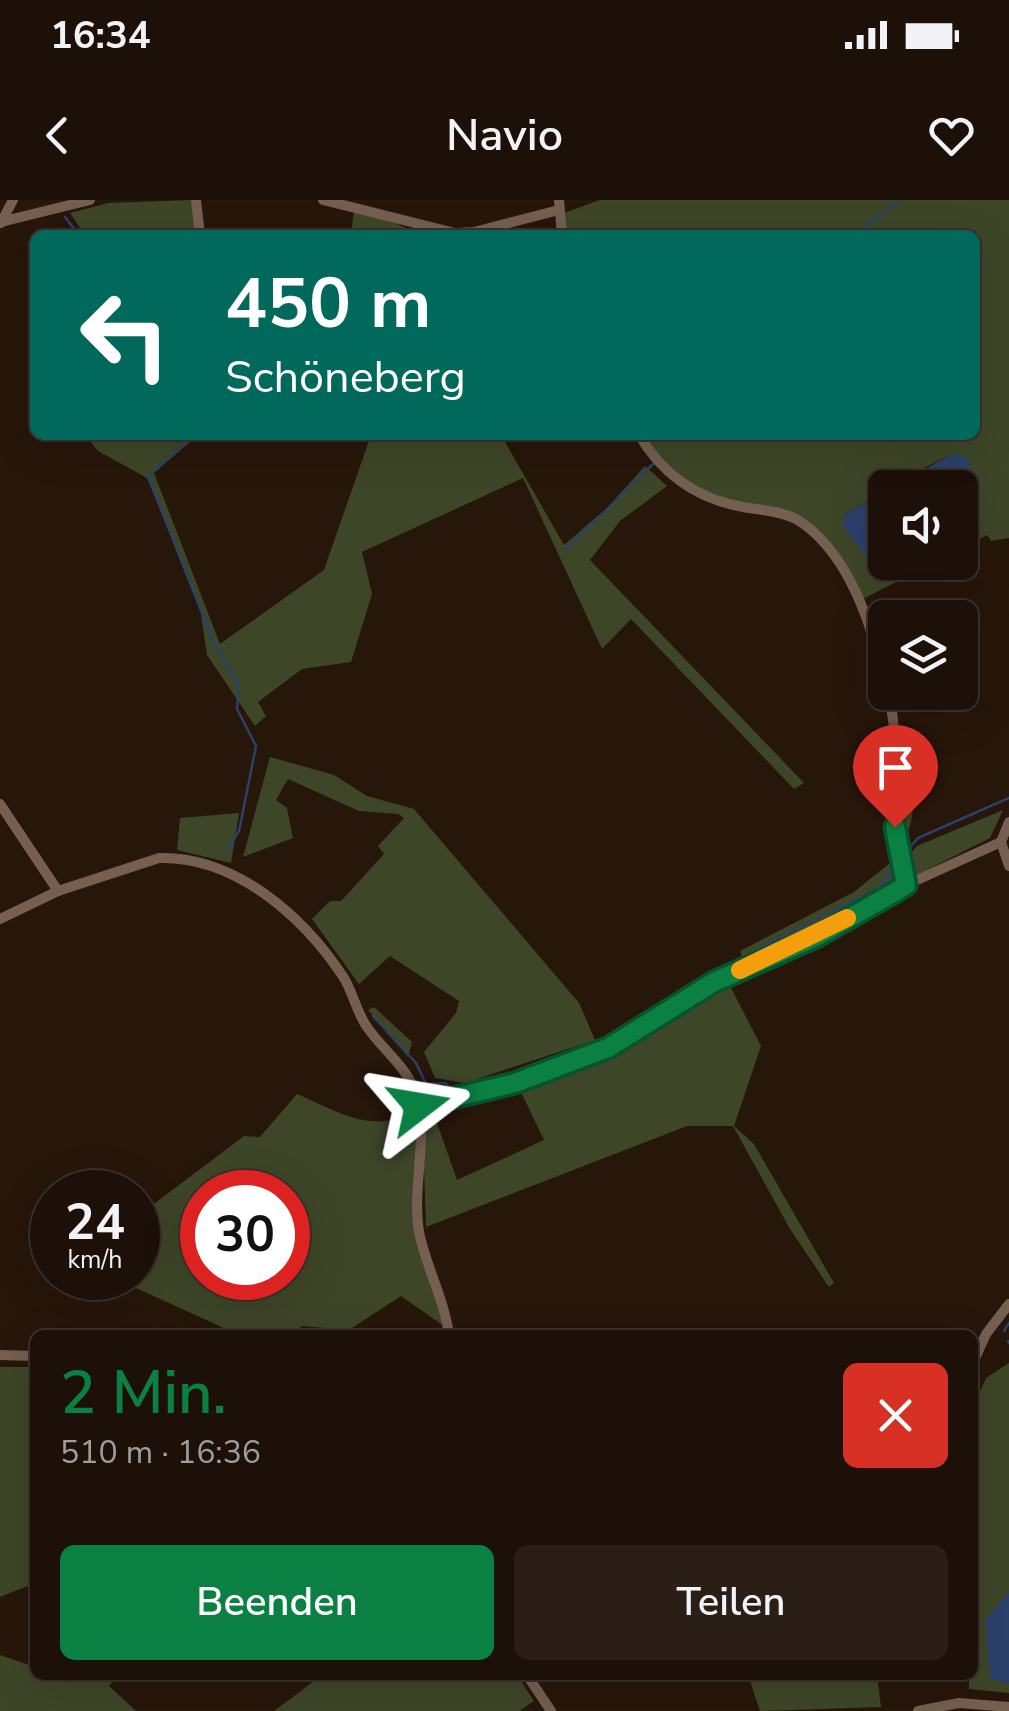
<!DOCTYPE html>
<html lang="de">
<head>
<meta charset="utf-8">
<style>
	body { margin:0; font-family:"Nunito Sans",sans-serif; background:#2a1e16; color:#f1f3f6; height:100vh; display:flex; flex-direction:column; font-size:38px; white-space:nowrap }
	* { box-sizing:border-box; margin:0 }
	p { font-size:32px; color:#a09d9c }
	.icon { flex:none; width:55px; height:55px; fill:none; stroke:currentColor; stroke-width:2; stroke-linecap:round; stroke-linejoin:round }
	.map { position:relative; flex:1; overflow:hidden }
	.panel { position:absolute; left:30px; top:1130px; width:948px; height:350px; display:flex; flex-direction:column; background:#1d1008; border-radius:15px; box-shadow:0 10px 40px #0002,0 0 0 2px #3b3029 }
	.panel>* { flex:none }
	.hud { position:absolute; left:30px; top:30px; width:950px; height:210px; border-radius:15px; box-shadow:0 10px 40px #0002,0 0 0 2px #3b3029; background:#00695c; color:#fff; overflow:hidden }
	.tools { position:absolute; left:868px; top:270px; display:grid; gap:20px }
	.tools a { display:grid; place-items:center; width:110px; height:110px; border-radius:15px; background:#1d1008; box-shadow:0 10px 40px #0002,0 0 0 2px #3b3029; font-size:50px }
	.speed { position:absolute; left:30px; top:970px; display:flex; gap:20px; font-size:50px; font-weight:700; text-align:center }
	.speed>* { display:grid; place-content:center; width:130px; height:130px; border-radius:50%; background:#1d1008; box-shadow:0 10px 40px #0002,0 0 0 2px #3b3029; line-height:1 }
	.speed small { font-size:25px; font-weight:400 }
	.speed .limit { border:15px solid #d22; background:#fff; color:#111 }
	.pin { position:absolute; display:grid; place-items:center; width:85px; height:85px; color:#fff; margin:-102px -42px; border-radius:50% 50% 50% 0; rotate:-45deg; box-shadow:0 0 10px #0007 }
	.pin .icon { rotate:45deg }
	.me { position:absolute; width:110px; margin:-55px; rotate:76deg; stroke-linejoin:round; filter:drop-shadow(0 0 8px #0008) }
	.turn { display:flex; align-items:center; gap:35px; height:210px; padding:0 30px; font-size:45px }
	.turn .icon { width:130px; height:130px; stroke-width:2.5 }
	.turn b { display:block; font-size:70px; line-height:85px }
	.round { display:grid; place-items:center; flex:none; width:105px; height:105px; border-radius:15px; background:#2a1e16 }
	.overview { display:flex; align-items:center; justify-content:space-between; height:170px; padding:0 30px }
	h1 { font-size:60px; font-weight:600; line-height:75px; color:#0b8043 }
	.cta { display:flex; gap:20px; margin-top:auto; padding:20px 30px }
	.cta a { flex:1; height:115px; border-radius:15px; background:#0b8043; color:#fff; font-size:40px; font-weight:600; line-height:115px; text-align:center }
	.cta a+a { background:#2a1e16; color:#f1f3f6 }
	.status { display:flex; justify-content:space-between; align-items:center; height:70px; padding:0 50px; background:#1d1008; direction:ltr }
	.status svg { height:28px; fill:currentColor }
	header { display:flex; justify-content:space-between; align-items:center; height:130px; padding:0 30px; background:#1d1008; font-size:45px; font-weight:600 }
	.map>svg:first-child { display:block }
</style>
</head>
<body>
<div class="status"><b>16:34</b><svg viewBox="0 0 49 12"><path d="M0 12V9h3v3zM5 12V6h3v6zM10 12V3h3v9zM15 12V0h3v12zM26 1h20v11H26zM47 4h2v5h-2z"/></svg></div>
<header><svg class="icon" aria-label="back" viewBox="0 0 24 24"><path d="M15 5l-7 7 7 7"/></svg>Navio<svg class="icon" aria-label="heart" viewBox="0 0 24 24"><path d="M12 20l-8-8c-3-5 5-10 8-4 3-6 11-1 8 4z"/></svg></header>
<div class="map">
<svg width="1009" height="1511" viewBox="0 0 1009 1511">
	<rect width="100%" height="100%" fill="#27160a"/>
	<g fill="#3e4628" fill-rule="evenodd">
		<polygon points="193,0 196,35 85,35 70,13 108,3"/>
		<polygon points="600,0 1009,0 1009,338 991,341 987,335 960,349 960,338 981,326 952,254 885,288 885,292 843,315 881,378 912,363 933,363 863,399 811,326 703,293 675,275 642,235 975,235 975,35 567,35 564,13"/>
		<polygon points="354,11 381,16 420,35 351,35"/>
		<polygon points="85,235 198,235 154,273 220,444 324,370 371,235 501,235 564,345 607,308 645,266 667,286 620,321 590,360 804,583 794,589 631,419 602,449 523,278 362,352 372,394 351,462 302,469 258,502 266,516 255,526 207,455 200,408 147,278 98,251"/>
		<path d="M 899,540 L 912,543 C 911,575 922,620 899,646 Z"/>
		<polygon points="270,557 334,575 367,596 414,609 579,803 595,840 465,883 435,878 424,852 456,813 459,801 390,756 359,784 312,719 330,701 341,701 384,654 378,646 404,618 398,614 359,611 288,579 276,600 287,608 293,638 243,657"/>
		<polygon points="1003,610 990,638 907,680 902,664 917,646"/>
		<polygon points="239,613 231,663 177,650 180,618"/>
		<polygon points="890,663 896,685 744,763 740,751 854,692"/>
		<polygon points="727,780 761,846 734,926 754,944 834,1083 829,1087 790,1029 733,926 687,926 426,1027 423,936 427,914 433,912 457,980 544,940 519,888 616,850"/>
		<polygon points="374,807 412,842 408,857 368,810"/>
		<path d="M 297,894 C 339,912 373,936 417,910 L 415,1013 L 445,1127 L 401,1096 L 349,1130 L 301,1126 L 299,1135 L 251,1135 L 226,1129 L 114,1078 L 138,1078 L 138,1016 L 244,936 L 260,937 ZM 202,992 L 288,992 L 288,1078 L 202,1078 Z"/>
		<polygon points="1009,1163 1009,1493 969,1489 969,1475 972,1475 973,1207 986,1178"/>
		<polygon points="0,1167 35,1167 35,1383 0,1397"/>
		<polygon points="0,1455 35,1467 35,1475 118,1475 109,1486 136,1511 0,1511"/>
		<polygon points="322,1475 517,1475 534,1501 519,1511 274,1511"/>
		<polygon points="748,1475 877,1475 881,1507 760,1511"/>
	</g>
	<g fill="#2b416a">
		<polygon points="952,254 968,257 981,327 960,338 960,288 893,287"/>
		<polygon points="885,292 885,362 912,363 882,378 843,326 843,315"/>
		<polygon points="1009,1392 1009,1484 990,1478 985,1420"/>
	</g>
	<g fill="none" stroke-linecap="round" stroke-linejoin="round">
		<g stroke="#2b416a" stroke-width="2.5">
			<polyline points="65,17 79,35"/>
			<polyline points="865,27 899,0"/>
			<polyline points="854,35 859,31"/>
			<polyline points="193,235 148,276 213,441 239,486 237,509 256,546 239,631 227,650"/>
			<polyline points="565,351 653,264"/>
			<polyline points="904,654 918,638 1009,598"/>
			<polyline points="701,784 770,742 881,687 896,662"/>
			<polyline points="373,816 416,863 426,884 445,883 454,892 530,871 598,845"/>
			<polyline points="1004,1131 1009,1123"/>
			<polyline points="1008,1141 1009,1143"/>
		</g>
		<g stroke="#745f51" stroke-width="10">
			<polyline points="196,0 200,35"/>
			<polyline points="323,0 455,33 474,32 559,10"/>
			<polyline points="559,0 562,35"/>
			<polyline points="1,22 90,0"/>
			<polyline points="1,23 13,0"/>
			<path d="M 639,235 C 663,275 697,299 743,307 C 760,310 781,311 796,319 C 848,350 871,424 885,479"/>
			<path d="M 888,492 C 904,556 886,622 906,685"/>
			<polyline points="0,604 58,691"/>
			<polyline points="1009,622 1001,642 1009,666"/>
			<path d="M 0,719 L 58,691 L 159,658 C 236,656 304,717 344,778 C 353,793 357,813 367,827 C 384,852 412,870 418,902 C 427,944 412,989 419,1032 C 426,1067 444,1098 449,1135"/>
			<polyline points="419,907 515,883 608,848 713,782 818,736 906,685 1001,642"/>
			<polyline points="0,1155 35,1156"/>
			<polyline points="972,1165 986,1134 1009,1104"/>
			<polyline points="527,1475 551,1511"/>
			<polyline points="918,1511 959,1503 1009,1507"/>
		</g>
	</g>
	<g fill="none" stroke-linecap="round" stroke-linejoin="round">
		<g stroke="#07532c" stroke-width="25">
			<polyline id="route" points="419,906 515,883 608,848 714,782 818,736 895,692 906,685 895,627"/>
		</g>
		<use href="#route" stroke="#0b8043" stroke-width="18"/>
		<polyline stroke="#f59e0b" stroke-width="18" points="740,770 847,718"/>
	</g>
</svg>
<div class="tools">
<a><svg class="icon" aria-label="sound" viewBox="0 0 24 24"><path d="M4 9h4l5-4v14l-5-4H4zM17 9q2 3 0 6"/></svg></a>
<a><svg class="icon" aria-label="layers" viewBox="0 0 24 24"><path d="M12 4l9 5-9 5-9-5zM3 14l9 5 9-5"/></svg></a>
</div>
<div class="speed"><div>24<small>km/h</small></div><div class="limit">30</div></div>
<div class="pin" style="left:895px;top:627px;background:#d93025"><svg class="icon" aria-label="arrive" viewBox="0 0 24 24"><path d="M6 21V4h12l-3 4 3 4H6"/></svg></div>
<svg class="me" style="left:419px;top:906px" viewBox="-20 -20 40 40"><path d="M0-17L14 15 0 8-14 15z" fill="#0b8043" stroke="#fff" stroke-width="4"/></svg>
<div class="hud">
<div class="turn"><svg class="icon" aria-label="left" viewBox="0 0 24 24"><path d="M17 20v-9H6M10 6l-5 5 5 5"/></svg><div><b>450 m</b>Schöneberg</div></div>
</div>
<section class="panel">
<div class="overview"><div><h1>2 Min.</h1><p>510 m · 16:36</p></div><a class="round" style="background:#d93025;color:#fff"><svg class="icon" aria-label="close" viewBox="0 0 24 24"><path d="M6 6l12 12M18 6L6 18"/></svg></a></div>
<div class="cta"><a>Beenden</a><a>Teilen</a></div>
</section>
</div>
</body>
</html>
